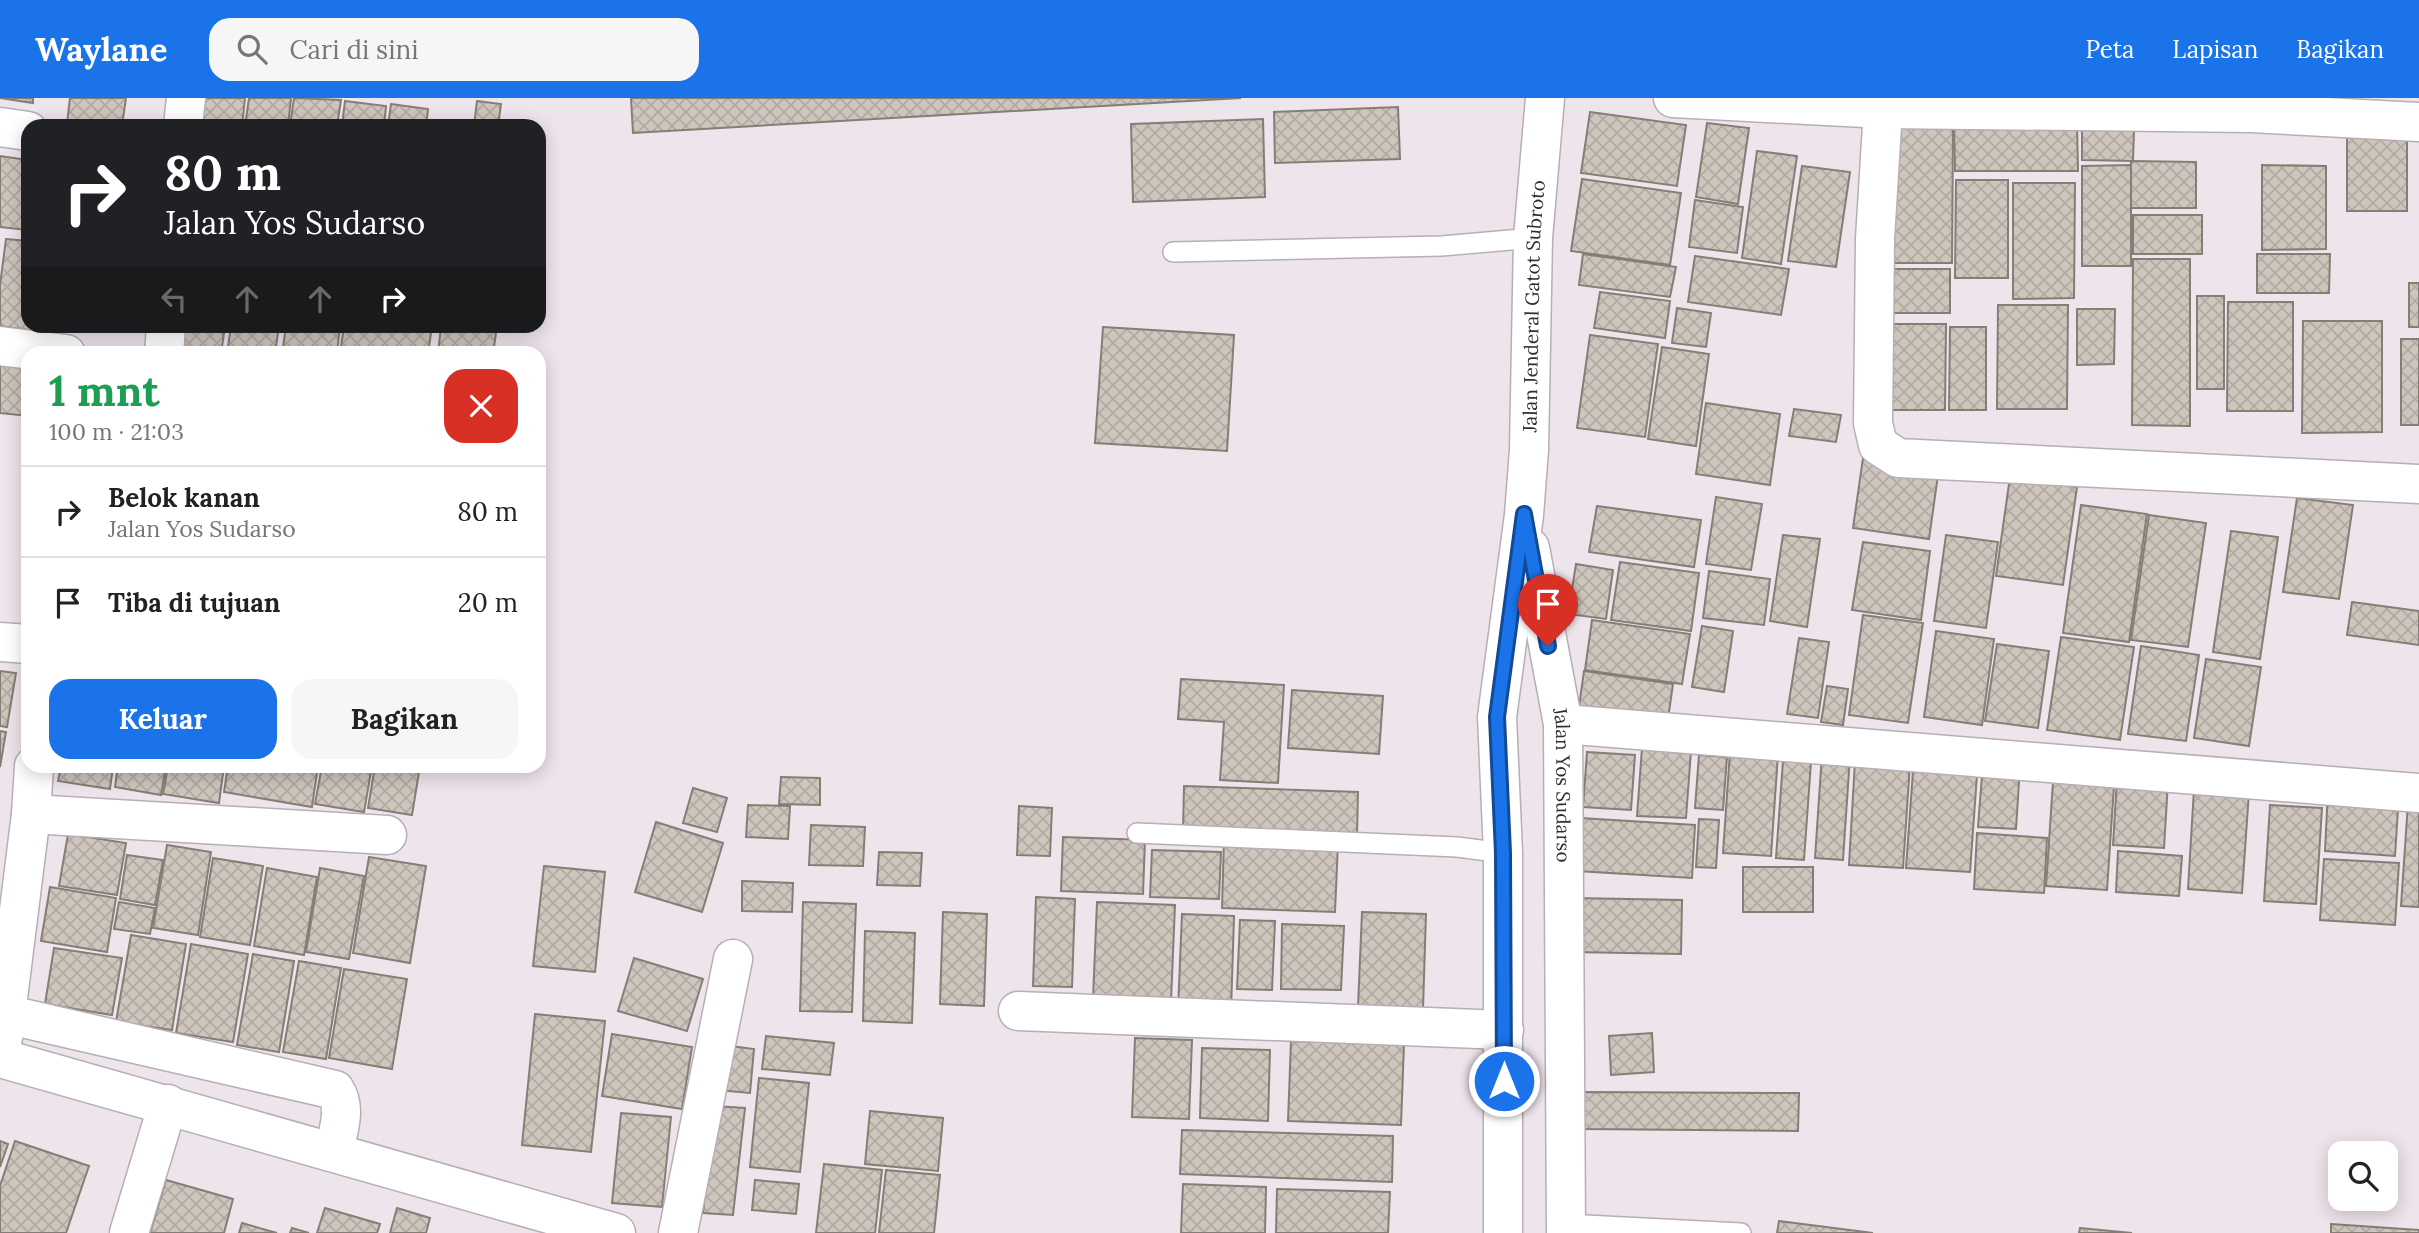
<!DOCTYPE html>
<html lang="id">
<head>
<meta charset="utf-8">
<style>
	body { margin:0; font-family:Lora,serif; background:#f6f6f6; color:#222; height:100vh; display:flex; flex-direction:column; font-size:26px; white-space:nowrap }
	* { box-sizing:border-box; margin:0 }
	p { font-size:23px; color:#767676 }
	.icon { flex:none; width:38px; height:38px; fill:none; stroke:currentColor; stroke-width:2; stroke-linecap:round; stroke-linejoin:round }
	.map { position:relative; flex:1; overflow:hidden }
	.panel { position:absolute; left:21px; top:248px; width:525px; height:427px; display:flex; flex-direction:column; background:#fff; border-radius:21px; box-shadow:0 4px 18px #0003 }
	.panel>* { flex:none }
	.guide { position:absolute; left:21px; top:21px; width:525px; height:214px; border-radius:21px; box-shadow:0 4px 18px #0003; background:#202124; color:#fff; overflow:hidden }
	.tools { position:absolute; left:2328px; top:1043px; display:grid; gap:14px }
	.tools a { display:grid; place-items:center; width:70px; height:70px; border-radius:14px; background:#fff; box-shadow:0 4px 18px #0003; font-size:35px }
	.pin { position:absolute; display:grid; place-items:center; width:60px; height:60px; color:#fff; margin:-72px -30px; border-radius:50% 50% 50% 0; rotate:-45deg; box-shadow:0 0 7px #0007 }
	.pin .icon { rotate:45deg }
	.me { position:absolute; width:77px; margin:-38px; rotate:0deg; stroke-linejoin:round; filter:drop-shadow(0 0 5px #0008) }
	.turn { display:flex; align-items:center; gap:24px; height:147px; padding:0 28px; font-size:32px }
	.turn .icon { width:91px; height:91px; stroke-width:2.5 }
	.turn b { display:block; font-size:49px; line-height:60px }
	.lanes { display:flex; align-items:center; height:66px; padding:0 28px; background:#0003; justify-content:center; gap:35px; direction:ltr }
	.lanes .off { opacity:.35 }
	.round { display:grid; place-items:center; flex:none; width:74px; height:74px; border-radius:21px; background:#f6f6f6 }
	.head { display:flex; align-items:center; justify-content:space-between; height:119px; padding:0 28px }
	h1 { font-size:42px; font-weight:800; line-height:52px; color:#1e9e55 }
	.primary-button { display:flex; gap:14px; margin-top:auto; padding:14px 28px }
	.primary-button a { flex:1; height:80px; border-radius:21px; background:#1a73e8; color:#fff; font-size:28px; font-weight:800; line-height:80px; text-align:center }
	.primary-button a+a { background:#f6f6f6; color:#222 }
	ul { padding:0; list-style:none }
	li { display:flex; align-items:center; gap:21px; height:91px; padding:0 28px; border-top:2px solid #e0e0e0 }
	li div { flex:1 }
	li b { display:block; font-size:26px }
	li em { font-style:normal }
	header { display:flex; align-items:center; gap:42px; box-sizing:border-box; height:98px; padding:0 35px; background:#1a73e8; color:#fff }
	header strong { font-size:33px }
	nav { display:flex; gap:38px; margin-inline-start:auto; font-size:24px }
	.search { width:490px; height:63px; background:#f6f6f6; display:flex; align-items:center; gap:18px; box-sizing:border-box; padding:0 24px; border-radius:21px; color:#767676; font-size:26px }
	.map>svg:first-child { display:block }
</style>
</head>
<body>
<header>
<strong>Waylane</strong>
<div class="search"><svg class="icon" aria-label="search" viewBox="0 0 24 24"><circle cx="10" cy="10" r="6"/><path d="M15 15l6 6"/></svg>Cari di sini</div>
<nav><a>Peta</a><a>Lapisan</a><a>Bagikan</a></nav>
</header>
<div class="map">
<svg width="2419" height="1135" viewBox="0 0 2419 1135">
	<defs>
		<pattern id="building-cross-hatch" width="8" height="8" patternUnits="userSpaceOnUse" patternTransform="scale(1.75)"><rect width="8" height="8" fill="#cec6bd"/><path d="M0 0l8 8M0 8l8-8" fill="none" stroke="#b1aaa3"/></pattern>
	</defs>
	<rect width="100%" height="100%" fill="#eee4ec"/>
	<g fill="url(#building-cross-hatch)" stroke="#857e76" stroke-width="2">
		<polygon points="0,0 33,0 33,5"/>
		<polygon points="70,0 126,0 122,28 67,25"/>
		<polygon points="200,0 245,0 242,28 196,28"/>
		<polygon points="249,0 291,0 288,28 245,28"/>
		<polygon points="294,0 341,2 337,28 290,28"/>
		<polygon points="631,0 1241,0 633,35"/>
		<polygon points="345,3 386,8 384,28 342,28"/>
		<polygon points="477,3 501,6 498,28 474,28"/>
		<polygon points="391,6 428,11 426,28 388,28"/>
		<polygon points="1398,9 1400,61 1275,65 1274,14"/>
		<polygon points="1590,14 1686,27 1677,88 1581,75"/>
		<polygon points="1263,21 1265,99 1133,104 1131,26"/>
		<polygon points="1707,25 1749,30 1738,106 1696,99"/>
		<polygon points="1954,26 2077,26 2078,73 1955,73"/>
		<polygon points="1887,29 1953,29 1952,165 1886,165"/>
		<polygon points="2082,32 2134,32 2133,63 2082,62"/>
		<rect x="2347" y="38" width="60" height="75"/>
		<polygon points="1757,53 1797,58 1781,166 1742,160"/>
		<polygon points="0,58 28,62 26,132 0,129"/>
		<polygon points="2131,63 2196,64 2196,110 2131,110"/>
		<polygon points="2131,67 2131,168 2082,168 2082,68"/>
		<polygon points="2262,67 2326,68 2326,151 2262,152"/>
		<polygon points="1802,68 1850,74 1836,169 1788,163"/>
		<polygon points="1582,81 1681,95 1670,167 1571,153"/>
		<polygon points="1956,82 2008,82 2008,180 1955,180"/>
		<polygon points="2013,85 2075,85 2074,200 2013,201"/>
		<polygon points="1695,102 1743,109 1737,155 1689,149"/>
		<rect x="2133" y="117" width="69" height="39"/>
		<polygon points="6,141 28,143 28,228 36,228 35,233 0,228 0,187"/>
		<polygon points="1583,156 1676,169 1670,199 1579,187"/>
		<polygon points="2257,156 2330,156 2329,195 2257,195"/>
		<polygon points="1695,158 1789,171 1781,217 1688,204"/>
		<polygon points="2133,161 2190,161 2190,328 2132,327"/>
		<rect x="1882" y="171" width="68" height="44"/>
		<rect x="2409" y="185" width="10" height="44"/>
		<polygon points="1600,194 1670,203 1665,240 1594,230"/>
		<rect x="2197" y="198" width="27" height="93"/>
		<polygon points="2228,204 2293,204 2293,313 2227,313"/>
		<polygon points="1998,207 2068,207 2067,311 1997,311"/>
		<polygon points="1677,210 1711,215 1706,249 1672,245"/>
		<polygon points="2077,211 2115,211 2114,266 2077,267"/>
		<polygon points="2303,223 2382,223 2382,334 2302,335"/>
		<polygon points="1883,226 1946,226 1945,312 1882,312"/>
		<polygon points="183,228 225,228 221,256 180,256"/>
		<polygon points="231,228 279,228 275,256 227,256"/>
		<polygon points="286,228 340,228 337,256 282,256"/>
		<polygon points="344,228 432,228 428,256 340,256"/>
		<polygon points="441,228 497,228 493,256 438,256"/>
		<polygon points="1103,229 1234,237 1227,353 1095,345"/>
		<polygon points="1950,229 1986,229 1986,312 1949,312"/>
		<polygon points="1590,237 1658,246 1645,339 1577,330"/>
		<rect x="2401" y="241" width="18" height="86"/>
		<polygon points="1662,249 1709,256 1696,348 1648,341"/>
		<polygon points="0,255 28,258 28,318 0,315"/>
		<polygon points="1706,305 1780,316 1770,387 1696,376"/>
		<polygon points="1794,311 1841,317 1836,344 1789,338"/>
		<polygon points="1863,360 1939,370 1929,441 1853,430"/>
		<polygon points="2010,379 2077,389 2063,487 1996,478"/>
		<polygon points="1716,399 1762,406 1751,472 1706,466"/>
		<polygon points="2297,400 2353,407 2339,501 2283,494"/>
		<polygon points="2081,407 2147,416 2129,544 2063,535"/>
		<polygon points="1597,408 1701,422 1694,469 1589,454"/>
		<polygon points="2149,417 2206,425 2188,549 2131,542"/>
		<polygon points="2231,433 2278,439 2260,561 2213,554"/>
		<polygon points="1783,437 1820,441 1807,529 1770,523"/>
		<polygon points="1946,437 1998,444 1986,530 1934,523"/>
		<polygon points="1863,444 1930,453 1921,522 1852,512"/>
		<polygon points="1620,464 1699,475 1691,533 1611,522"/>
		<polygon points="1576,466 1613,472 1606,521 1568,516"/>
		<polygon points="1709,473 1770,481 1764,527 1703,520"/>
		<polygon points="2352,504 2419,513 2419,547 2347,537"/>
		<polygon points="1863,517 1923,525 1908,625 1849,617"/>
		<polygon points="1592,522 1690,536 1682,586 1585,572"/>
		<polygon points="1702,528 1733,533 1724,594 1692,589"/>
		<polygon points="1936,533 1994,541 1982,627 1924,619"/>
		<polygon points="2061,539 2134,549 2120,642 2047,632"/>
		<polygon points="1799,540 1829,544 1818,620 1787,616"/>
		<polygon points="1997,546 2049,553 2038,630 1985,623"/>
		<polygon points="2141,548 2199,557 2186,643 2128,636"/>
		<polygon points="2206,561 2261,569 2249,648 2194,640"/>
		<polygon points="0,573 16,575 7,629 0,628"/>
		<polygon points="1584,573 1673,586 1667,628 1578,616"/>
		<polygon points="1181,581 1284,587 1278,685 1220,682 1224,624 1178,621"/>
		<polygon points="1827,588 1848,591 1843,627 1821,624"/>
		<polygon points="1292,592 1383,598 1379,656 1288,650"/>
		<polygon points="0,633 6,634 0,669"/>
		<polygon points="1784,649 1812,650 1804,762 1776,760"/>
		<polygon points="1642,650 1691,653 1686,720 1637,718"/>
		<polygon points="1730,653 1778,656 1771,758 1723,755"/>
		<polygon points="1587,654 1635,657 1631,712 1583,709"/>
		<polygon points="1822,656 1850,658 1843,762 1815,760"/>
		<polygon points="1699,657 1727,659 1723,712 1695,710"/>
		<polygon points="1855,663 1910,666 1903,770 1849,767"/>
		<polygon points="1983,665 2020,668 2016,731 1978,729"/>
		<polygon points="61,668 113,668 110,691 58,683"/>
		<polygon points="118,668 166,668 161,697 115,689"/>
		<polygon points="168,668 224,668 219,705 163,696"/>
		<polygon points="228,668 318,668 312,709 224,694"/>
		<polygon points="322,668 372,668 364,714 315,706"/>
		<polygon points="375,668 420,668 412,717 368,710"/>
		<polygon points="1913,673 1977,677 1970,774 1906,770"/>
		<polygon points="781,679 820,680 820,707 779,706"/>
		<polygon points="2117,681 2168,684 2164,750 2113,747"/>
		<polygon points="2053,684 2114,688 2107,792 2046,788"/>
		<polygon points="1184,688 1358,694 1357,739 1183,733"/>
		<polygon points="693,690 727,700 717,734 683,725"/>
		<polygon points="2194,691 2249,694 2242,795 2188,791"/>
		<polygon points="2328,691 2399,696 2395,758 2325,753"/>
		<polygon points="2408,705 2419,706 2419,809 2401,808"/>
		<polygon points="748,707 790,708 788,741 746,739"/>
		<polygon points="2270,707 2322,710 2316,806 2264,803"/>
		<polygon points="1019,708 1052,710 1050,758 1017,757"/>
		<polygon points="1580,720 1695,727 1692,780 1577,773"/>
		<polygon points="1699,721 1719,722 1716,770 1696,769"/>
		<polygon points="656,724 723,745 702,814 635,794"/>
		<polygon points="811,727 865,729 863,768 809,767"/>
		<polygon points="1977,735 2047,740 2044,795 1974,791"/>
		<polygon points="68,736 126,745 117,797 59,788"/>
		<polygon points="1063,739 1145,742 1143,796 1061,793"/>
		<polygon points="1224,741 1338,745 1335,814 1222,810"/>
		<polygon points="167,747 211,754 198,837 153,830"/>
		<polygon points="1152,752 1221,754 1219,801 1150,799"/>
		<polygon points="2118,753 2182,758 2179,798 2116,794"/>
		<polygon points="879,754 922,755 920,788 877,787"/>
		<polygon points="127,757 163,762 155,807 120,801"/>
		<polygon points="369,759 426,768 410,865 353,855"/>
		<polygon points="213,760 263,768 250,847 200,839"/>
		<polygon points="2324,761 2399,765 2395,827 2320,822"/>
		<polygon points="544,768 605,774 595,874 533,868"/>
		<rect x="1743" y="769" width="70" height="45"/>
		<polygon points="267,770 317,779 304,857 254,848"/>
		<polygon points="320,770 364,778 349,861 306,854"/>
		<polygon points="742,783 793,785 792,814 742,813"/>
		<polygon points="50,789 116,800 107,854 41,843"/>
		<polygon points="1036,799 1075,801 1072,889 1033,888"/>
		<polygon points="1574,800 1682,802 1681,856 1573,854"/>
		<polygon points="119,804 155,810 150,836 114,831"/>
		<polygon points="803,804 856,806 852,914 800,913"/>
		<polygon points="1097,804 1175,807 1171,903 1093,901"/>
		<polygon points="943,814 987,816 984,908 940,906"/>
		<polygon points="1362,814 1426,816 1423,911 1358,909"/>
		<polygon points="1182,816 1234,818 1231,914 1178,912"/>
		<polygon points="1240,822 1275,823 1272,892 1237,891"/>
		<polygon points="1282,826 1344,828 1341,892 1281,891"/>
		<polygon points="865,833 915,835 912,925 863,923"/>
		<polygon points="131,837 186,846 172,932 116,924"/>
		<polygon points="191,846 248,856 233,944 176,935"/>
		<polygon points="54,850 122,860 112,917 45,906"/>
		<polygon points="253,856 294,863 279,954 237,947"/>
		<polygon points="634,860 703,881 687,933 618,913"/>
		<polygon points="299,863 341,870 326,961 283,954"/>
		<polygon points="344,871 407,881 392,971 329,960"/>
		<polygon points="535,916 605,923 591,1054 522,1047"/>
		<polygon points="1652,935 1654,974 1611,977 1609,938"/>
		<polygon points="612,936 692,949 682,1011 602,998"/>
		<polygon points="766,938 834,945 830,977 762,971"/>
		<polygon points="1135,940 1192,942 1189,1021 1132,1019"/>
		<polygon points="1291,943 1404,946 1401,1027 1288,1023"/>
		<polygon points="723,947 754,951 750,995 718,992"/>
		<polygon points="1202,950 1270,952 1268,1023 1200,1020"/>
		<polygon points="759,980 809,985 800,1074 750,1069"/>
		<polygon points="1584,994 1799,995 1798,1033 1583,1031"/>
		<polygon points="714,1008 745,1010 733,1117 703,1115"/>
		<polygon points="870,1013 943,1020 938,1073 865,1066"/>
		<polygon points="621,1015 671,1019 662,1109 612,1105"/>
		<polygon points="1182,1032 1393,1038 1392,1084 1180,1076"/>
		<polygon points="0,1043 8,1046 0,1069"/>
		<polygon points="15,1043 89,1068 66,1135 0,1135 0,1088"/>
		<polygon points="824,1066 882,1072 875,1135 816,1135"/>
		<polygon points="886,1072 940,1077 934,1135 879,1135"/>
		<polygon points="166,1082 233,1101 224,1135 150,1135"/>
		<polygon points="755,1082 799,1086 796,1116 752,1112"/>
		<polygon points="1183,1086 1266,1089 1265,1135 1181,1135"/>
		<polygon points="1277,1091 1390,1094 1388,1135 1276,1135"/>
		<polygon points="325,1110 380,1126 377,1135 317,1135"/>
		<polygon points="397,1110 430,1120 426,1135 390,1135"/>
		<polygon points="1779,1123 1873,1135 1777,1135"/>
		<polygon points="242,1125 277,1135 239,1135"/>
		<polygon points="2331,1126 2419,1132 2419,1135 2331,1135"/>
		<polygon points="292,1130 309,1135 290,1135"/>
		<polygon points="2080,1130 2132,1135 2079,1135"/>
	</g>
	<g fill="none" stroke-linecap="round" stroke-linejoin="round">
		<g stroke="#b7aeb6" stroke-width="22">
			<g id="service">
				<polyline points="1173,154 1442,148 1533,140"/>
				<polyline points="1137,735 1457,749 1503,755"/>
				<polyline points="1566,1126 1741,1135"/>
			</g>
		</g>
		<g stroke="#b7aeb6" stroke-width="41">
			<g id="minor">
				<polyline points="1673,0 1883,11 2251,15 2419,24"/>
				<polyline points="1883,11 1875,141 1873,325 1878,347 1898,360 2419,386"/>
				<polyline points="183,28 186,0"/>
				<polyline points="0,29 28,33"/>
				<polyline points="0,248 66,256"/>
				<polyline points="164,256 166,228"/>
				<polyline points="0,544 28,546"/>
				<polyline points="1563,626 2419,695"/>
				<polyline points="31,716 387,737"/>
				<polyline points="1018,913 1504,932"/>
				<path d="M 5,916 L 335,992 C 347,1010 338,1033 334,1054"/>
				<polyline points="3,940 31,716 34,668"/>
				<polyline points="0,960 616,1135"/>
				<polyline points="129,1135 168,1006"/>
				<polyline points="678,1135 733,861"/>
			</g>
		</g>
		<g stroke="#b7aeb6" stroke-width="41">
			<g id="trunk">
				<path id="s1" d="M 1530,450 L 1563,626 L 1566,1135"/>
				<path id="s2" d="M 1503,1135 L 1503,755 L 1497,619 L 1524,417 L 1529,352 L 1533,140 L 1545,0"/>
			</g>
		</g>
		<use href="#service" stroke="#fff" stroke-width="19"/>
		<use href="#minor" stroke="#fff" stroke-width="38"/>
		<use href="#trunk" stroke="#fff" stroke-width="38"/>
	</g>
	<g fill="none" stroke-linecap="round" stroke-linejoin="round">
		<g stroke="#114b97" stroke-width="18">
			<polyline id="route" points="1504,983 1503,755 1497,619 1524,416 1548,548"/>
		</g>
		<use href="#route" stroke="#1a73e8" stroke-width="12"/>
	</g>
	<g text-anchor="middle" stroke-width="7" stroke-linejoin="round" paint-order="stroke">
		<g font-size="19" fill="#312e31" stroke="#eee4ec">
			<text dy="7" stroke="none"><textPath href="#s2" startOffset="929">Jalan Jenderal Gatot Subroto</textPath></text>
			<text dy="7" stroke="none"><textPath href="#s1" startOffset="240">Jalan Yos Sudarso</textPath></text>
		</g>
	</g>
</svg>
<div class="tools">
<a><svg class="icon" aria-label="search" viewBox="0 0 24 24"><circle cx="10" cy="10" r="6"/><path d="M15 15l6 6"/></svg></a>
</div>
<div class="pin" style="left:1548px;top:548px;background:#d93025"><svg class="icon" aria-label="arrive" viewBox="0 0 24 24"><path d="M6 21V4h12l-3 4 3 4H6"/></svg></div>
<svg class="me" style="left:1504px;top:983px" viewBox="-20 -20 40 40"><circle r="17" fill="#1a73e8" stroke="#fff" stroke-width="3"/><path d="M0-11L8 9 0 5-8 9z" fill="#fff"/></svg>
<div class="guide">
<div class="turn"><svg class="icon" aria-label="right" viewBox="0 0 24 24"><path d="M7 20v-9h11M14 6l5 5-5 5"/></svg><div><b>80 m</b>Jalan Yos Sudarso</div></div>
<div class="lanes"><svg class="icon off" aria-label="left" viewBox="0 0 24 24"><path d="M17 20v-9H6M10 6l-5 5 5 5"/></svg><svg class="icon off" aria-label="ahead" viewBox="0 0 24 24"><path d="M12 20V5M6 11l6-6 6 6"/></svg><svg class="icon off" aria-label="ahead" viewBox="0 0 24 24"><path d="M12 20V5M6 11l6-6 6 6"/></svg><svg class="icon" aria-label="right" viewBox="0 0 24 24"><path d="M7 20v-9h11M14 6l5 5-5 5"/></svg></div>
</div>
<section class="panel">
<div class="head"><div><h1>1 mnt</h1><p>100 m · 21:03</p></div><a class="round" style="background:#d93025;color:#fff"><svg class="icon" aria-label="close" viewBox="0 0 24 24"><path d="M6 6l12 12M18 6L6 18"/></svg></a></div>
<ul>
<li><svg class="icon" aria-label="right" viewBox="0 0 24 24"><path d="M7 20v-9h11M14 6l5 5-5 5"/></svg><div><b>Belok kanan</b><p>Jalan Yos Sudarso</p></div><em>80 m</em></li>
<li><svg class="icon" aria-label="arrive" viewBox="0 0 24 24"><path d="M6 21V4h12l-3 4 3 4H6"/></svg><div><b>Tiba di tujuan</b></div><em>20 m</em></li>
</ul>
<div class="primary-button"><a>Keluar</a><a>Bagikan</a></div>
</section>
</div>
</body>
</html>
